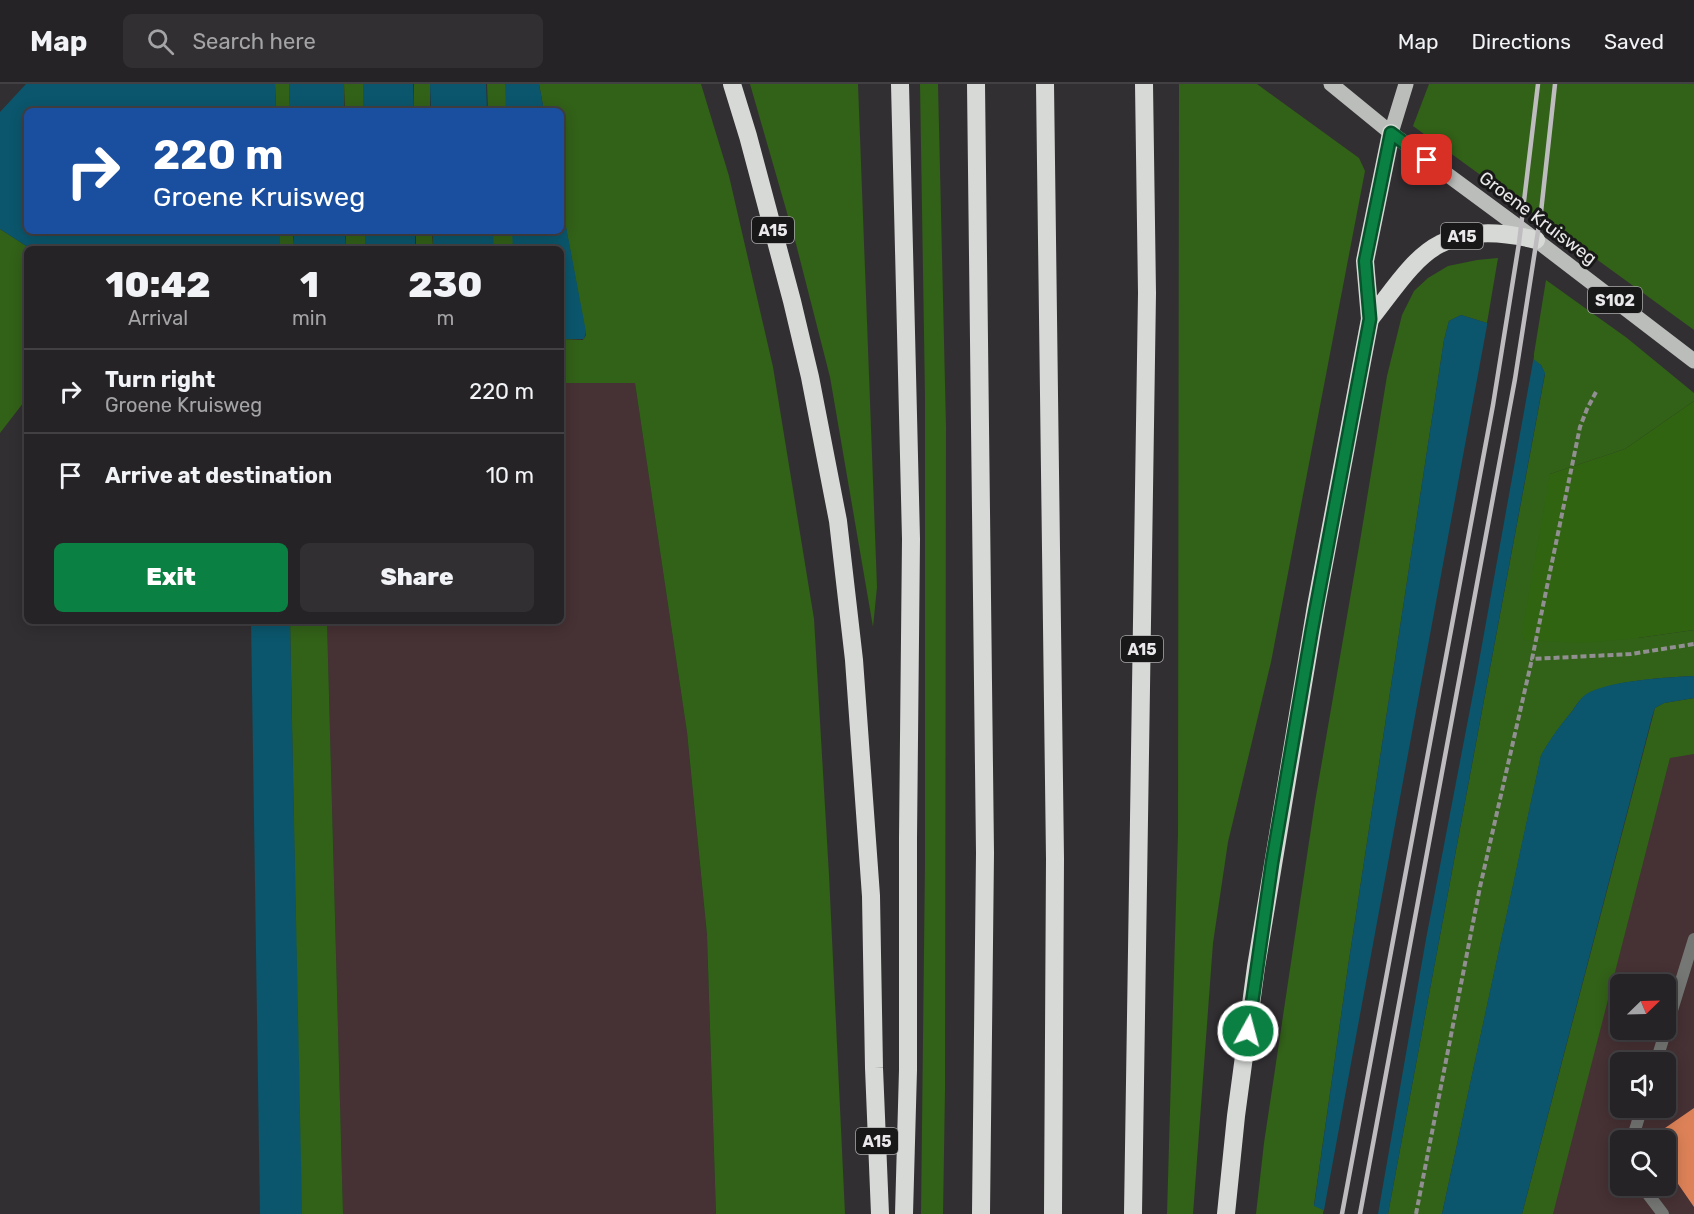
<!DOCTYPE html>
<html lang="en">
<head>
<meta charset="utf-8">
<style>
	body { margin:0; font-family:Rubik,sans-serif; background:#322f32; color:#f1f3f6; height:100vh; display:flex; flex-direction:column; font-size:22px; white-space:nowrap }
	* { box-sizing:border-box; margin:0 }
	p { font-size:20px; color:#a4a4a7 }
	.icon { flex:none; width:33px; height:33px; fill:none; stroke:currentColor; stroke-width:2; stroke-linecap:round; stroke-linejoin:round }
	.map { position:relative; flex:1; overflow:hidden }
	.sheet { position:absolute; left:24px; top:162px; width:540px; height:378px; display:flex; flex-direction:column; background:#262326; border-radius:9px; box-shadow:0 3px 15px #0003,0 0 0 2px #424043 }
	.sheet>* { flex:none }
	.top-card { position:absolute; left:24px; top:24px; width:540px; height:126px; border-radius:9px; box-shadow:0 3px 15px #0003,0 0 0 2px #424043; background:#1a4fa0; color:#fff; overflow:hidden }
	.needle { width:39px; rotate:67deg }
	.fabs { position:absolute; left:1610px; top:890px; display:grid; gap:12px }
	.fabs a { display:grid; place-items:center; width:66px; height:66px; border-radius:9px; background:#262326; box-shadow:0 3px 15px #0003,0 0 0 2px #424043; font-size:30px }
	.pin { position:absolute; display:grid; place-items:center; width:51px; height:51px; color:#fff; margin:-26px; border-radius:12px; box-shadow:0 3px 9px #0006 }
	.me { position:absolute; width:66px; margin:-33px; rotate:7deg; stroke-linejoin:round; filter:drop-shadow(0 0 4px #0008) }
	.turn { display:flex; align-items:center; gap:21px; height:126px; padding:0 30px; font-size:27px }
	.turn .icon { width:78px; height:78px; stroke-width:2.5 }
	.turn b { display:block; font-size:42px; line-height:51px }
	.eta { display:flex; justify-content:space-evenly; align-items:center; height:102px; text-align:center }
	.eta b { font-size:36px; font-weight:800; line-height:42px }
	.button { display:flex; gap:12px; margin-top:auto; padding:12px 30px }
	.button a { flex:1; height:69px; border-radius:9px; background:#0b8043; color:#fff; font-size:24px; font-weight:800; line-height:69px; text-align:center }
	.button a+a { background:#322f32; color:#f1f3f6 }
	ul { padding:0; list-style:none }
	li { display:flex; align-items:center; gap:18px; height:84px; padding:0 30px; border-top:2px solid #424043 }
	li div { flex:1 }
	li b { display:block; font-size:22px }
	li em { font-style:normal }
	header { display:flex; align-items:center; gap:36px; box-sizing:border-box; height:84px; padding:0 30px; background:#262326; border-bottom:2px solid #424043 }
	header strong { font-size:28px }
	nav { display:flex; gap:33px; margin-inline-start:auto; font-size:21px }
	.search { width:420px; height:54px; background:#322f32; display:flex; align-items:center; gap:15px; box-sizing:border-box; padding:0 21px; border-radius:9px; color:#a4a4a7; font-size:22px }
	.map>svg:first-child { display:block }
</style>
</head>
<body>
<header>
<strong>Map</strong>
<div class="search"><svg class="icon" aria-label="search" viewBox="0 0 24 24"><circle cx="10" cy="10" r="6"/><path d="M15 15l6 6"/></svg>Search here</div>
<nav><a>Map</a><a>Directions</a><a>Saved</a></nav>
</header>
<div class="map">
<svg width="1694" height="1130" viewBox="0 0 1694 1130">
	<rect width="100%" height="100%" fill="#322f32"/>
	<g fill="#463134" fill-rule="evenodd">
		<polygon points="561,299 635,299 687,648 707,852 716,1130 343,1130 327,537 561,537"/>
		<path d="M 1694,641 L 1694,1130 L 1552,1130 L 1670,674 ZM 1620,900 L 1665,900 L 1665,945 L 1620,945 ZM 1620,978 L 1665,978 L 1665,1023 L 1620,1023 ZM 1620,1056 L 1665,1056 L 1665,1101 L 1620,1101 Z"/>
	</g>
	<g fill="#326118">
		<polygon points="275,0 289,0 290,27 276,27"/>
		<polygon points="344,0 363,0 363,27 345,27"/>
		<rect x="414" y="0" width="16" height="27"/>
		<polygon points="487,0 506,0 507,27 488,27"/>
		<polygon points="539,0 701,0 729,92 773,283 814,535 829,791 845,1130 716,1130 707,851 687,648 635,299 561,299 561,255 583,256 586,251 561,117 561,27 544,27"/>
		<polygon points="750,0 858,0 877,503 873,543 830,293 796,160"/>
		<polygon points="920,0 938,0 946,343 945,1006 943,1130 921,1130 925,778 925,313"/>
		<polygon points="1179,0 1257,0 1359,74 1365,87 1271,578 1228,758 1213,859 1193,1130 1167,1130 1178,750"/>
		<polygon points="1429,0 1694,0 1694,246 1413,42"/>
		<polygon points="0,145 31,165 27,165 27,314 0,349"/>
		<polygon points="280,147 293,147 294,165 280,165"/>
		<rect x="346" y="147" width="19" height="18"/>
		<polygon points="416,147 432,147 433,165 416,165"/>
		<polygon points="493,147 513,147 514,165 493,165"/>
		<polygon points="1498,174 1487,239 1461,231 1449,237 1444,256 1349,876 1314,1121 1324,1126 1323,1130 1256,1130 1264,1059 1315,718 1361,451 1387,292 1402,231 1414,207 1428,194 1448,182 1477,176"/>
		<path d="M 1546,196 L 1627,254 L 1694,309 L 1694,317 L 1625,365 L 1550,390 L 1638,554 L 1694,546 L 1694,592 C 1669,593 1604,597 1585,612 C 1580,615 1576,621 1573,626 C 1561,641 1550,655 1541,672 L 1442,1130 L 1388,1130 L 1545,290 L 1541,281 L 1533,276 Z"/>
		<polygon points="290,537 327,537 343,1130 301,1130"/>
		<polygon points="1694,614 1694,670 1670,674 1553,1130 1522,1130 1655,624 1664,619"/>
	</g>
	<polygon fill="#306410" points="1694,317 1694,546 1638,554 1582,559 1525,556 1522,549 1550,390 1625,365"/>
	<g fill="#0b566c">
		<polygon points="26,0 275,0 276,27 27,27 27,147 280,147 280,165 31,165 0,145 0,28"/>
		<polygon points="289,0 344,0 344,27 290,27"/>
		<polygon points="363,0 413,0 414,27 363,27"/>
		<polygon points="430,0 486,0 487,27 431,27"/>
		<polygon points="505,0 539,0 544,27 506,27"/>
		<polygon points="561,116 586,248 584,255 561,255 561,165 513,165 512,147 561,147"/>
		<polygon points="294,147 345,147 346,165 294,165"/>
		<rect x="365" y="147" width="50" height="18"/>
		<polygon points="433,147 493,147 494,165 433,165"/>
		<polygon points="1461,231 1487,239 1541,281 1545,289 1388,1130 1332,1130 1314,1122 1349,876 1444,256 1449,237"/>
		<polygon points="251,537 290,537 302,1130 260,1130"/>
		<path d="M 1694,592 L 1694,614 L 1664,619 L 1655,624 L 1652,633 L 1522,1130 L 1442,1130 L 1541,671 C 1550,655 1561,640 1573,626 C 1576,621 1580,615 1585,611 C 1604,597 1669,593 1694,592 Z"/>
	</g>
	<polygon fill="#322f32" points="1488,236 1534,272 1476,594 1426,855 1378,1130 1325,1130 1323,1129 1324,1126"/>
	<polygon fill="#dd8258" points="1694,1024 1694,1123 1665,1081 1665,1056 1648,1056 1646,1052 1650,1050 1652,1053"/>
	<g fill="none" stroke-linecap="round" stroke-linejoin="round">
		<g stroke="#918f91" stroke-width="4" stroke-dasharray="6 3" stroke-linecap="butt">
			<polyline points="1596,308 1587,325 1580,343 1532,575 1631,570 1694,560"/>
			<polyline points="1416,1130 1480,803 1532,575"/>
		</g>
		<g stroke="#757775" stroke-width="12">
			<polyline points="1656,978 1694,855"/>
			<polyline points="1632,1056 1642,1023"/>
			<polyline points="1641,1101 1663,1130"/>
		</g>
		<g stroke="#babdba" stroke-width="15">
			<polyline points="1331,0 1391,49 1536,156 1694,277"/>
			<polyline points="1391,49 1406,0"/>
		</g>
		<g stroke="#d6d9d6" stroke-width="18">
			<polyline points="732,0 748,52 792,217 810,293 838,437 854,576 871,812 874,984 880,1130"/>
			<polyline points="900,0 911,455 908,755 908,986 904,1130"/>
			<polyline points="976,0 985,769 981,1130"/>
			<polyline points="1045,0 1055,775 1053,1130"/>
			<path d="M 1370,235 C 1390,211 1412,174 1440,160 C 1470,144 1505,148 1536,156"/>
			<polyline points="1133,1130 1147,209 1144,0"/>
			<polyline points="1226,1130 1236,1032 1256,883 1316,522 1370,235 1365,177 1391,49"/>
		</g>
		<g stroke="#bebcbe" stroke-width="4.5">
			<polyline points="1342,1130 1493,321 1519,159 1538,0"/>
			<polyline points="1360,1130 1515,295 1541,128 1555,0"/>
		</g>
	</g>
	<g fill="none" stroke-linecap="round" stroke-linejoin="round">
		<g stroke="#07532c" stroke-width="15">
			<polyline id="route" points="1248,947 1272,779 1312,545 1370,235 1365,177 1391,49 1427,76"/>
		</g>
		<use href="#route" stroke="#0b8043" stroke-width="10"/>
	</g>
	<g text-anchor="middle" stroke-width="6" stroke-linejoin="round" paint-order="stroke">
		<g fill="#191819" stroke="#abaaab" stroke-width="1.5">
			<rect x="752" y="133" width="42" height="26" rx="4.5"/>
			<rect x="1441" y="139" width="42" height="26" rx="4.5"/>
			<rect x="1588" y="203" width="54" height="26" rx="4.5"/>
			<rect x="1121" y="552" width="42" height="26" rx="4.5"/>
			<rect x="856" y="1044" width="42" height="26" rx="4.5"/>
		</g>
		<g font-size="16" font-weight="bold" fill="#eae8ea">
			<text x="773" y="152">A15</text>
			<text x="1462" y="158">A15</text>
			<text x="1615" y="222">S102</text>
			<text x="1142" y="571">A15</text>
			<text x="877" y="1063">A15</text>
		</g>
		<g font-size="18" fill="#eae8ea" stroke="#191819">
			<text transform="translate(1538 134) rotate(37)" y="6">Groene Kruisweg</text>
		</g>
	</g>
</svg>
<div class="fabs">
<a><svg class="needle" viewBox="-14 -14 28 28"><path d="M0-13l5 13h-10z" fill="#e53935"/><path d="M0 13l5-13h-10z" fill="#a4a4a7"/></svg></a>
<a><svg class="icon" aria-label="sound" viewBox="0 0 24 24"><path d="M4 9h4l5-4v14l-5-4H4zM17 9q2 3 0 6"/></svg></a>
<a><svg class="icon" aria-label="search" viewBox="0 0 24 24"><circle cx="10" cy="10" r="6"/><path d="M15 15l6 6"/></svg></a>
</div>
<div class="pin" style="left:1427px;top:76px;background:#d93025"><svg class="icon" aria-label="arrive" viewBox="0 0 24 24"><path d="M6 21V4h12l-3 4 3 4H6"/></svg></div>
<svg class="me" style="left:1248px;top:947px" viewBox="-20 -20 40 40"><circle r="17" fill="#0b8043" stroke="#fff" stroke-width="3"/><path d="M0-11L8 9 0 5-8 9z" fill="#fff"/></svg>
<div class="top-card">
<div class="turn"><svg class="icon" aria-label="right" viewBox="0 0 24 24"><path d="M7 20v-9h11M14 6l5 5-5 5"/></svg><div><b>220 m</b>Groene Kruisweg</div></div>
</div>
<section class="sheet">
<div class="eta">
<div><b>10:42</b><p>Arrival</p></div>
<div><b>1</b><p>min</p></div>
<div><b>230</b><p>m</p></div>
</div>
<ul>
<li><svg class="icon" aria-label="right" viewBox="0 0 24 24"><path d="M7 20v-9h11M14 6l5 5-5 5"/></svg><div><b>Turn right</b><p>Groene Kruisweg</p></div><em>220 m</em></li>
<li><svg class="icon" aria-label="arrive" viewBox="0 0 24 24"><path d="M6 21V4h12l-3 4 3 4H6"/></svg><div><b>Arrive at destination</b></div><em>10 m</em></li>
</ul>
<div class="button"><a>Exit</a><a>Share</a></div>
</section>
</div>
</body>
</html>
